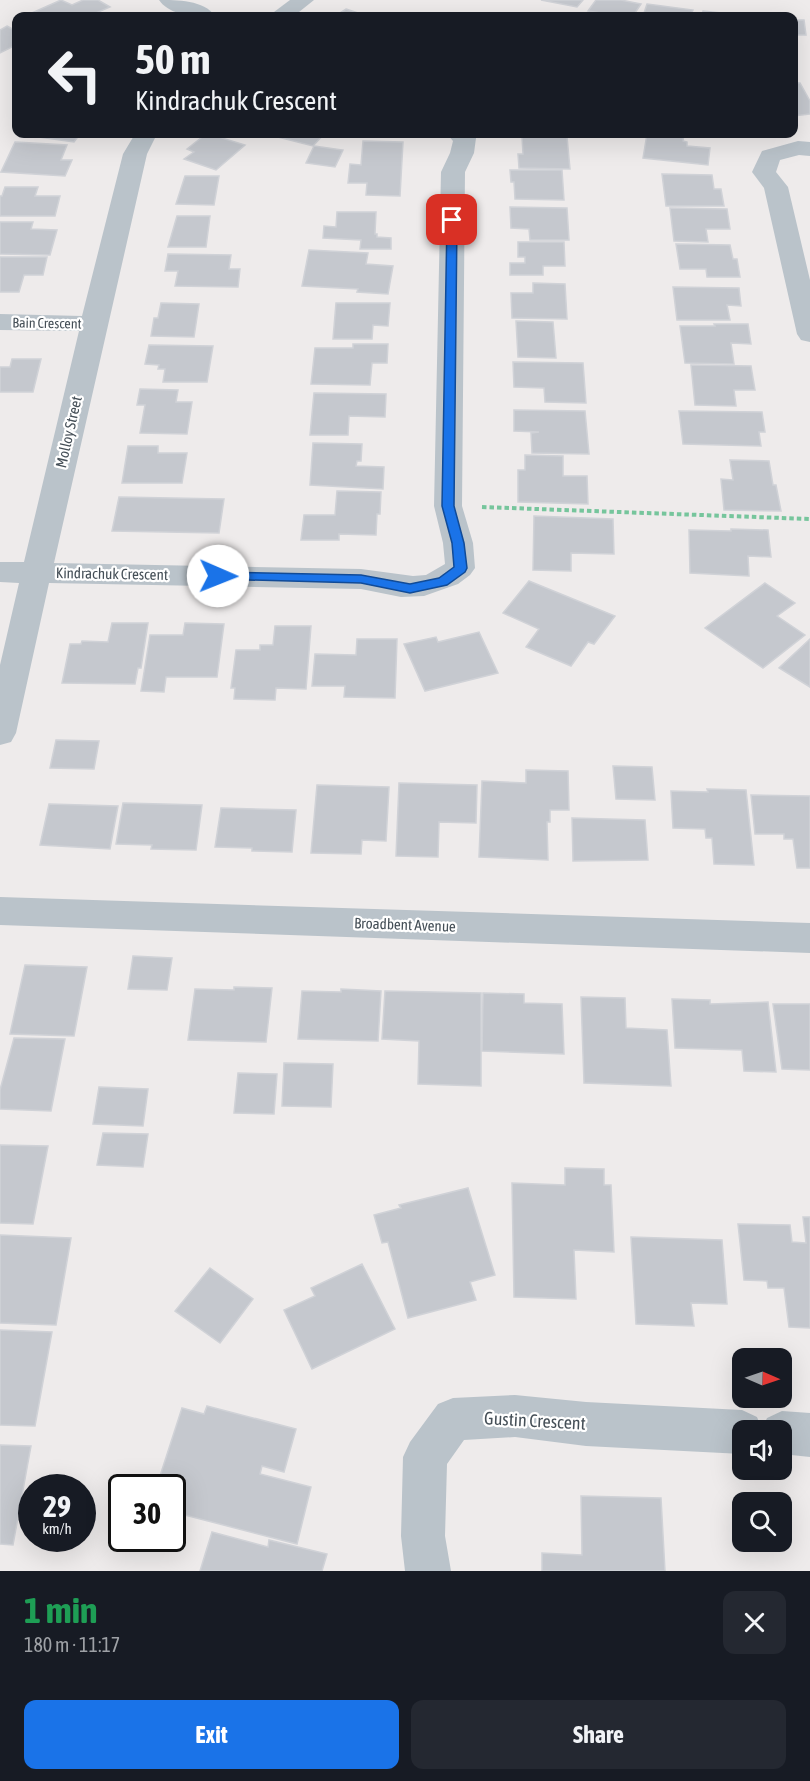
<!DOCTYPE html>
<html lang="en">
<head>
<meta charset="utf-8">
<style>
	body { margin:0; font-family:"Asap Condensed",sans-serif; background:#242831; color:#f1f3f6; height:100vh; display:flex; flex-direction:column; font-size:22px; white-space:nowrap }
	* { box-sizing:border-box; margin:0 }
	p { font-size:20px; color:#9ea1a6 }
	.icon { flex:none; width:33px; height:33px; fill:none; stroke:currentColor; stroke-width:2; stroke-linecap:round; stroke-linejoin:round }
	.map { position:relative; height:1571px; overflow:hidden }
	.details { display:flex; flex-direction:column; background:#171b24; flex:1 }
	.details>* { flex:none }
	.hud { position:absolute; left:12px; top:12px; width:786px; height:126px; border-radius:12px; box-shadow:0 6px 24px #0002; background:#171b24; color:#f1f3f6; overflow:hidden }
	.needle { width:39px; rotate:92deg }
	.buttons { position:absolute; left:732px; top:1348px; display:grid; gap:12px }
	.buttons a { display:grid; place-items:center; width:60px; height:60px; border-radius:12px; background:#171b24; box-shadow:0 6px 24px #0002; font-size:30px }
	.speed { position:absolute; left:18px; top:1474px; display:flex; gap:12px; font-size:30px; font-weight:700; text-align:center }
	.speed>* { display:grid; place-content:center; width:78px; height:78px; border-radius:50%; background:#171b24; box-shadow:0 6px 24px #0002; line-height:1 }
	.speed small { font-size:15px; font-weight:400 }
	.speed .limit { border:3px solid #111; border-radius:9px; background:#fff; color:#111 }
	.pin { position:absolute; display:grid; place-items:center; width:51px; height:51px; color:#fff; margin:-26px; border-radius:12px; box-shadow:0 3px 9px #0006 }
	.me { position:absolute; width:66px; margin:-33px; rotate:91deg; stroke-linejoin:round; filter:drop-shadow(0 0 4px #0008) }
	.turn { display:flex; align-items:center; gap:21px; height:126px; padding:0 24px; font-size:27px }
	.turn .icon { width:78px; height:78px; stroke-width:2.5 }
	.turn b { display:block; font-size:42px; line-height:51px }
	.round { display:grid; place-items:center; flex:none; width:63px; height:63px; border-radius:12px; background:#242831 }
	.summary { display:flex; align-items:center; justify-content:space-between; height:102px; padding:0 24px }
	h1 { font-size:36px; font-weight:700; line-height:45px; color:#1e9e55 }
	.button { display:flex; gap:12px; margin-top:auto; padding:12px 24px }
	.button a { flex:1; height:69px; border-radius:12px; background:#1a73e8; color:#fff; font-size:24px; font-weight:700; line-height:69px; text-align:center }
	.button a+a { background:#242831; color:#f1f3f6 }
	.map>svg:first-child { display:block }
</style>
</head>
<body>
<div class="map">
<svg width="810" height="1571" viewBox="0 0 810 1571">
	<rect width="100%" height="100%" fill="#eeebeb"/>
	<g fill="#c5c8ce" stroke="#d0d2d7" stroke-width="1.5">
		<polygon points="61,0 72,5 83,0 98,0 110,7 89,16 43,16 34,12"/>
		<polygon points="541,0 583,0 577,7"/>
		<polygon points="596,0 621,0 641,4 633,16 619,16 588,11"/>
		<polygon points="647,4 693,10 690,16 643,16"/>
		<polygon points="346,9 367,16 335,16"/>
		<polygon points="703,11 749,16 702,16"/>
		<polygon points="794,20 804,20 806,35 794,35"/>
		<polygon points="7,26 16,31 16,45 0,53 0,30"/>
		<polygon points="794,83 800,83 810,101 810,114 794,116"/>
		<polygon points="17,134 80,134 74,142"/>
		<polygon points="206,134 209,134 245,145 216,170 184,159 194,152 187,149"/>
		<polygon points="266,134 324,134 313,146"/>
		<polygon points="647,134 684,134 683,141 687,142 687,146 710,148 708,165 643,158"/>
		<polygon points="522,137 567,137 570,169 519,168 518,154 523,154"/>
		<polygon points="363,141 403,142 400,196 366,195 367,183 348,183 350,164 361,165"/>
		<polygon points="15,142 67,145 61,160 72,160 65,176 1,172"/>
		<polygon points="314,146 343,150 335,167 306,163"/>
		<polygon points="510,170 562,170 564,200 515,199 514,182 511,182"/>
		<polygon points="662,174 712,175 714,189 721,189 724,206 666,206"/>
		<polygon points="185,176 219,176 214,205 176,204"/>
		<polygon points="5,187 38,187 35,196 60,196 55,216 0,216 0,196 2,196"/>
		<polygon points="510,207 567,208 569,240 530,240 529,229 511,228"/>
		<polygon points="670,208 727,209 730,229 706,229 708,242 674,241"/>
		<polygon points="337,212 376,212 375,234 377,234 377,237 391,238 391,249 360,249 361,240 323,238 324,226 336,227"/>
		<polygon points="177,216 210,216 206,247 168,247"/>
		<polygon points="0,222 33,222 31,229 57,230 50,255 0,254"/>
		<polygon points="518,242 564,242 565,266 543,266 543,275 510,275 510,263 525,263 525,257 518,257"/>
		<polygon points="676,244 730,245 733,259 737,259 740,277 707,277 706,269 680,269"/>
		<polygon points="309,250 368,253 366,264 393,266 388,294 357,292 358,289 302,286"/>
		<polygon points="168,254 231,255 229,269 240,269 238,287 175,286 178,271 165,271"/>
		<polygon points="0,257 47,257 43,275 24,275 19,292 0,292"/>
		<polygon points="533,283 565,284 567,319 512,318 511,293 533,293"/>
		<polygon points="673,287 739,288 741,306 727,305 730,320 677,320"/>
		<polygon points="161,303 199,304 194,337 151,336 154,318 158,318"/>
		<polygon points="336,303 390,303 388,326 373,325 372,339 333,339"/>
		<polygon points="516,321 553,322 556,358 518,357"/>
		<polygon points="714,324 748,324 751,344 731,343 734,364 685,363 680,326 715,326"/>
		<polygon points="353,344 388,344 387,363 372,363 370,385 311,384 315,348 353,348"/>
		<polygon points="149,345 213,346 207,382 163,382 165,369 158,369 159,365 145,364"/>
		<polygon points="12,359 41,359 33,392 0,392 0,367 10,367"/>
		<polygon points="513,362 583,363 586,403 545,402 544,388 514,387"/>
		<polygon points="691,365 751,366 755,390 734,390 736,406 695,405"/>
		<polygon points="140,389 178,390 176,402 192,402 187,434 140,433 145,405 137,405"/>
		<polygon points="314,393 386,394 385,417 349,416 348,435 310,435"/>
		<polygon points="514,410 585,411 589,454 532,453 531,433 539,432 514,431"/>
		<polygon points="679,411 762,412 765,432 759,432 761,446 683,444"/>
		<polygon points="313,443 362,444 361,461 357,461 356,466 384,467 383,489 310,485"/>
		<polygon points="128,446 158,446 158,453 187,453 182,483 122,483"/>
		<polygon points="525,455 563,456 563,476 587,476 588,504 518,502 518,470 525,470"/>
		<polygon points="730,460 769,461 773,485 776,485 781,511 724,510 721,479 733,480"/>
		<polygon points="337,491 381,492 380,514 377,514 376,535 339,534 339,540 301,540 304,515 335,515"/>
		<polygon points="119,497 224,499 219,533 112,531"/>
		<polygon points="534,516 613,519 614,554 571,553 571,571 533,570"/>
		<polygon points="731,529 768,530 771,557 748,556 749,576 690,573 689,530 731,531"/>
		<polygon points="529,581 615,616 594,644 588,642 571,666 526,647 539,629 503,613"/>
		<polygon points="765,583 795,603 777,616 805,635 763,668 705,628"/>
		<polygon points="112,623 148,623 141,668 138,668 135,684 62,683 70,644 81,644 82,641 108,642"/>
		<polygon points="185,623 224,624 217,677 166,677 164,692 141,691 150,635 183,635"/>
		<polygon points="275,626 311,626 306,689 276,688 275,700 234,699 235,688 231,688 236,650 260,650 260,645 273,645"/>
		<polygon points="479,632 498,673 425,691 404,644 436,637 438,642"/>
		<polygon points="357,639 397,639 395,698 344,697 345,686 312,686 315,654 356,655"/>
		<polygon points="810,639 810,687 779,668"/>
		<polygon points="56,740 99,741 94,769 50,768"/>
		<polygon points="613,766 652,767 655,800 616,799"/>
		<polygon points="526,770 568,771 569,810 550,810 550,822 547,822 548,860 479,857 482,781 526,783"/>
		<polygon points="399,783 477,785 476,823 439,822 438,857 396,856"/>
		<polygon points="317,785 389,787 386,841 362,840 361,854 311,853"/>
		<polygon points="707,789 746,790 754,865 714,864 712,838 706,838 705,829 673,828 671,791 708,792"/>
		<polygon points="751,795 810,796 810,868 797,868 793,839 784,839 784,834 755,834"/>
		<polygon points="123,803 202,805 196,850 151,849 152,845 116,844"/>
		<polygon points="49,804 118,806 110,849 40,845"/>
		<polygon points="221,808 296,810 292,852 252,851 252,848 215,847"/>
		<polygon points="572,818 645,820 648,860 573,861"/>
		<polygon points="133,956 172,958 167,990 128,989"/>
		<polygon points="25,965 87,967 74,1036 10,1034"/>
		<polygon points="234,987 272,988 266,1042 188,1040 195,989 234,990"/>
		<polygon points="341,989 381,991 378,1041 298,1039 302,991 341,992"/>
		<polygon points="385,991 481,993 481,1086 418,1084 419,1041 382,1039"/>
		<polygon points="483,993 524,994 524,1003 562,1004 564,1054 482,1051"/>
		<polygon points="581,997 625,998 626,1028 667,1030 671,1086 584,1083"/>
		<polygon points="672,999 710,1000 710,1004 768,1002 776,1072 744,1071 742,1050 675,1048"/>
		<polygon points="773,1004 810,1004 810,1070 782,1069"/>
		<polygon points="14,1038 65,1039 51,1111 0,1109 0,1090"/>
		<polygon points="284,1063 333,1064 331,1107 282,1106"/>
		<polygon points="238,1073 277,1074 274,1114 234,1113"/>
		<polygon points="99,1087 148,1089 143,1126 93,1124"/>
		<polygon points="103,1133 148,1134 143,1167 97,1165"/>
		<polygon points="0,1145 48,1146 33,1224 0,1223"/>
		<polygon points="565,1168 604,1169 604,1185 611,1185 614,1252 574,1250 576,1299 514,1297 512,1183 565,1185"/>
		<polygon points="468,1188 495,1275 470,1282 476,1300 408,1318 388,1242 382,1243 374,1215 401,1208 399,1205"/>
		<polygon points="803,1217 810,1217 810,1328 789,1327 784,1288 768,1288 767,1281 744,1280 738,1224 790,1225 792,1242 806,1243"/>
		<polygon points="0,1235 71,1238 56,1325 0,1323"/>
		<polygon points="631,1237 722,1240 727,1304 691,1303 694,1326 636,1324"/>
		<polygon points="362,1264 395,1329 312,1369 284,1310 315,1296 311,1288"/>
		<polygon points="210,1268 253,1299 220,1343 175,1311"/>
		<polygon points="0,1330 52,1332 35,1426 0,1425"/>
		<polygon points="207,1406 296,1429 284,1472 262,1466 260,1474 311,1487 297,1544 173,1512 183,1482 160,1476 182,1408 204,1414"/>
		<polygon points="0,1445 31,1446 13,1545 0,1544"/>
		<polygon points="581,1496 661,1498 665,1571 542,1571 542,1553 582,1555"/>
		<polygon points="212,1532 268,1547 269,1540 327,1554 322,1571 200,1571"/>
	</g>
	<g fill="none" stroke-linecap="round" stroke-linejoin="round">
		<polyline stroke="#76c59c" stroke-width="4" stroke-dasharray="4.5 3" stroke-linecap="butt" points="482,507 810,519"/>
		<g fill="#bac3ca" fill-rule="evenodd">
			<path d="M 159,0 C 177,0 204,0 215,16 C 198,18 170,16 159,0 Z"/>
			<polygon points="290,0 314,0 294,16 271,16 274,12"/>
			<polygon points="135,134 157,134 147,154 54,563 361,569 413,576 426,575 445,564 443,543 434,506 441,172 450,153 453,141 447,134 473,134 476,138 474,153 465,172 462,506 473,543 475,568 470,575 458,584 424,596 401,597 361,589 49,583 16,733 11,742 0,745 0,665 19,583 0,582 0,562 24,562 79,331 0,330 0,314 82,316 123,154"/>
			<polygon points="798,141 810,142 810,156 799,155 780,160 776,172 788,187 810,280 810,342 801,340 797,334 764,188 752,172 762,151"/>
			<polygon points="0,897 810,923 810,953 0,925"/>
			<polygon points="515,1395 586,1402 742,1410 757,1417 762,1429 767,1418 782,1411 810,1413 810,1457 782,1454 782,1431 742,1431 742,1454 586,1446 515,1437 464,1440 447,1464 445,1536 451,1571 405,1571 401,1536 403,1457 410,1442 438,1404 453,1398"/>
		</g>
	</g>
	<polygon fill="#1a73e8" stroke="#114b97" stroke-width="1.5" points="452,217 457,220 454,506 464,543 467,568 465,572 447,585 410,593 361,583 214,579 212,576 218,572 361,575 410,584 439,578 454,567 452,543 442,506 447,220"/>
	<g text-anchor="middle" stroke-width="4.5" stroke-linejoin="round" paint-order="stroke">
		<g font-size="14" fill="#454f57" stroke="#fff">
			<text transform="translate(47 323) rotate(1)" y="5">Bain Crescent</text>
		</g>
		<g font-size="15" fill="#454f57" stroke="#fff">
			<text transform="translate(69 432) rotate(-77)" y="5">Molloy Street</text>
			<text transform="translate(112 574) rotate(1)" y="5">Kindrachuk Crescent</text>
			<text transform="translate(405 925) rotate(2)" y="5">Broadbent Avenue</text>
		</g>
		<g font-size="18" fill="#454f57" stroke="#fff">
			<text transform="translate(535 1421) rotate(3)" y="6">Gustin Crescent</text>
		</g>
	</g>
</svg>
<div class="buttons">
<a><svg class="needle" viewBox="-14 -14 28 28"><path d="M0-13l5 13h-10z" fill="#e53935"/><path d="M0 13l5-13h-10z" fill="#9ea1a6"/></svg></a>
<a><svg class="icon" aria-label="sound" viewBox="0 0 24 24"><path d="M4 9h4l5-4v14l-5-4H4zM17 9q2 3 0 6"/></svg></a>
<a><svg class="icon" aria-label="search" viewBox="0 0 24 24"><circle cx="10" cy="10" r="6"/><path d="M15 15l6 6"/></svg></a>
</div>
<div class="speed"><div>29<small>km/h</small></div><div class="limit">30</div></div>
<div class="pin" style="left:452px;top:220px;background:#d93025"><svg class="icon" aria-label="arrive" viewBox="0 0 24 24"><path d="M6 21V4h12l-3 4 3 4H6"/></svg></div>
<svg class="me" style="left:218px;top:576px" viewBox="-20 -20 40 40"><circle r="19" fill="#fff"/><path d="M0-13L10 11 0 6-10 11z" fill="#1a73e8"/></svg>
<div class="hud">
<div class="turn"><svg class="icon" aria-label="left" viewBox="0 0 24 24"><path d="M17 20v-9H6M10 6l-5 5 5 5"/></svg><div><b>50 m</b>Kindrachuk Crescent</div></div>
</div>
</div>
<section class="details">
<div class="summary"><div><h1>1 min</h1><p>180 m · 11:17</p></div><a class="round"><svg class="icon" aria-label="close" viewBox="0 0 24 24"><path d="M6 6l12 12M18 6L6 18"/></svg></a></div>
<div class="button"><a>Exit</a><a>Share</a></div>
</section>
</body>
</html>
